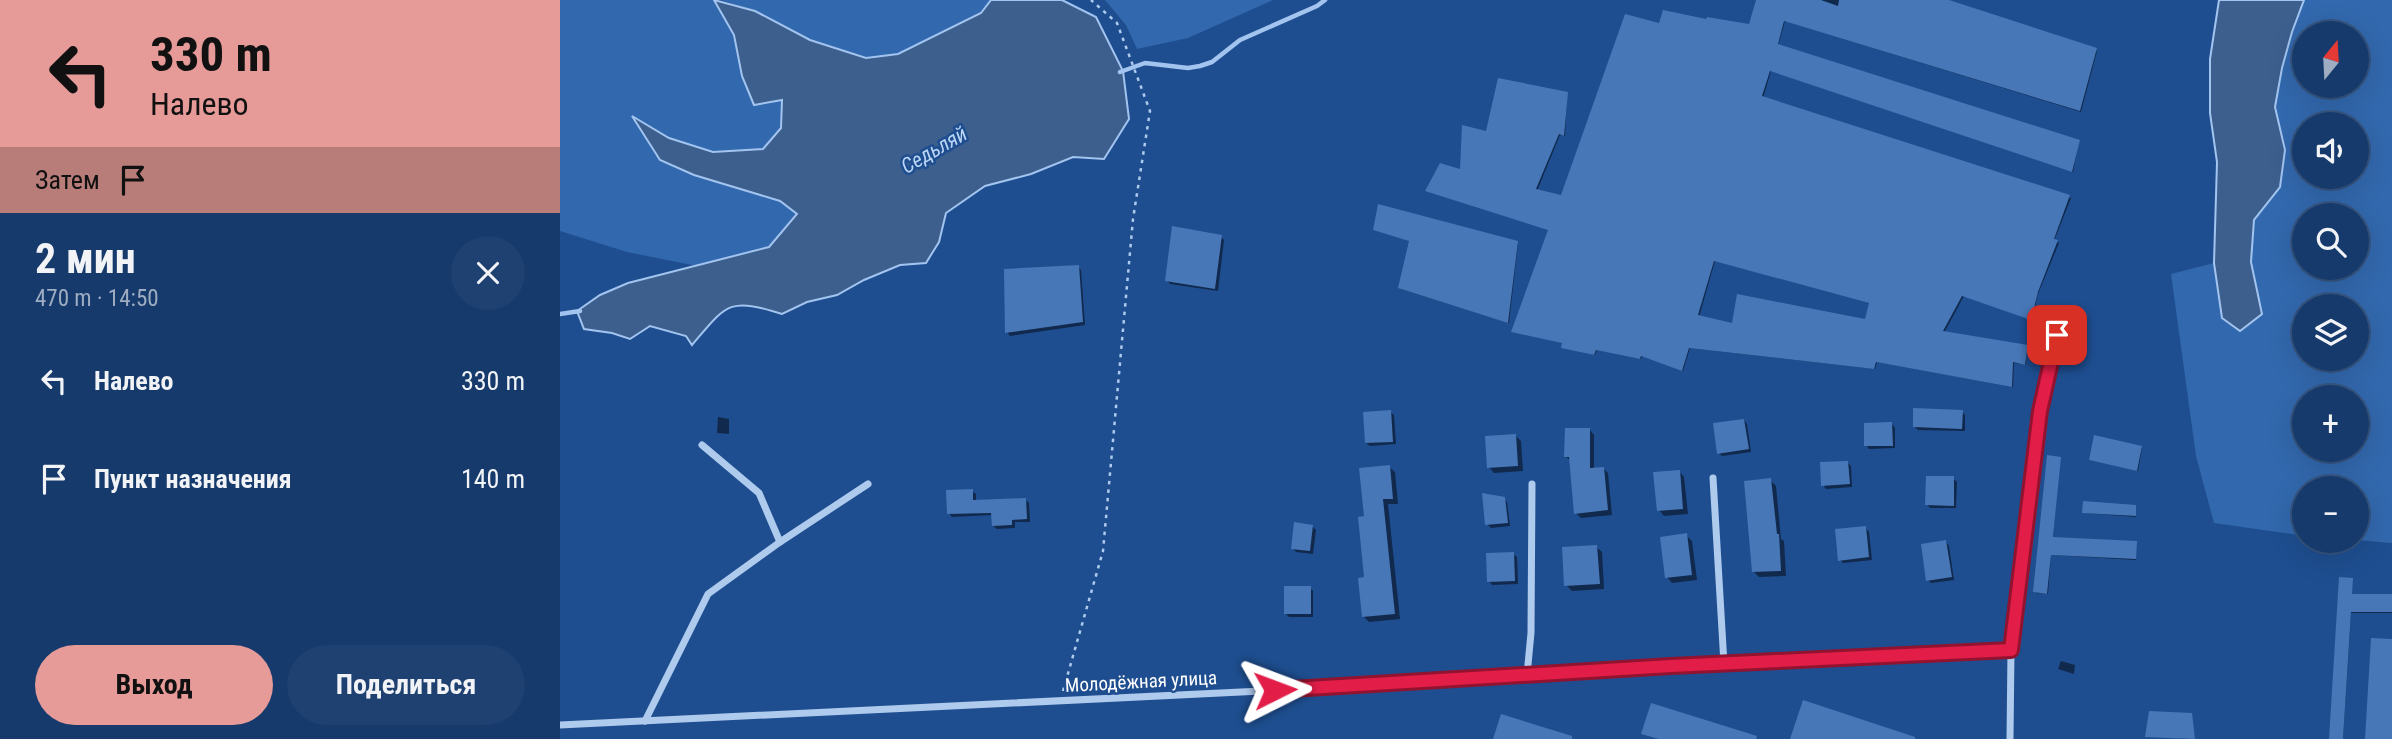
<!DOCTYPE html>
<html lang="ru">
<head>
<meta charset="utf-8">
<style>
	body { margin:0; font-family:"Roboto Condensed",sans-serif; background:#1f4172; color:#f1f3f6; height:100vh; display:flex; flex-direction:column; font-size:26px; white-space:nowrap }
	* { box-sizing:border-box; margin:0 }
	p { font-size:23px; color:#9eadc2 }
	.icon { flex:none; width:38px; height:38px; fill:none; stroke:currentColor; stroke-width:2; stroke-linecap:round; stroke-linejoin:round }
	.map { position:relative; flex:1; overflow:hidden }
	.panel { display:flex; flex-direction:column; background:#163a6c; width:560px }
	.panel>* { flex:none }
	.hud { background:#e69b98; color:#111; overflow:hidden }
	.needle { width:46px; rotate:18deg }
	.buttons { position:absolute; left:1732px; top:21px; display:grid; gap:14px }
	.buttons a { display:grid; place-items:center; width:77px; height:77px; border-radius:50%; background:#163a6c; box-shadow:0 7px 28px #0002,0 0 0 2px #35547f; font-size:35px }
	.pin { position:absolute; display:grid; place-items:center; width:60px; height:60px; color:#fff; margin:-30px; border-radius:14px; box-shadow:0 4px 10px #0006 }
	.me { position:absolute; width:77px; margin:-38px; rotate:87deg; stroke-linejoin:round; filter:drop-shadow(0 0 5px #0008) }
	.turn { display:flex; align-items:center; gap:24px; height:147px; padding:0 35px; font-size:32px }
	.turn .icon { width:91px; height:91px; stroke-width:2.5 }
	.turn b { display:block; font-size:49px; line-height:60px }
	.then { display:flex; align-items:center; height:66px; padding:0 35px; background:#0003; gap:14px; font-size:26px }
	.round { display:grid; place-items:center; flex:none; width:74px; height:74px; border-radius:37px; background:#1f4172 }
	.head { display:flex; align-items:center; justify-content:space-between; height:119px; padding:0 35px }
	h1 { font-size:42px; font-weight:700; line-height:52px }
	.primary-button { display:flex; gap:14px; margin-top:auto; padding:14px 35px }
	.primary-button a { flex:1; height:80px; border-radius:42px; background:#e69b98; color:#111; font-size:28px; font-weight:700; line-height:80px; text-align:center }
	.primary-button a+a { background:#1f4172; color:#f1f3f6 }
	ul { padding:0; list-style:none }
	li { display:flex; align-items:center; gap:21px; height:98px; padding:0 35px }
	li div { flex:1 }
	li b { display:block; font-size:26px }
	li em { font-style:normal }
	main { display:flex; flex:1; min-height:0 }
	.map>svg:first-child { display:block }
</style>
</head>
<body>
<main>
<section class="panel">
<div class="hud">
<div class="turn"><svg class="icon" aria-label="left" viewBox="0 0 24 24"><path d="M17 20v-9H6M10 6l-5 5 5 5"/></svg><div><b>330 m</b>Налево</div></div>
<div class="then">Затем<svg class="icon" aria-label="arrive" viewBox="0 0 24 24"><path d="M6 21V4h12l-3 4 3 4H6"/></svg></div>
</div>
<div class="head"><div><h1>2 мин</h1><p>470 m · 14:50</p></div><a class="round"><svg class="icon" aria-label="close" viewBox="0 0 24 24"><path d="M6 6l12 12M18 6L6 18"/></svg></a></div>
<ul>
<li><svg class="icon" aria-label="left" viewBox="0 0 24 24"><path d="M17 20v-9H6M10 6l-5 5 5 5"/></svg><div><b>Налево</b></div><em>330 m</em></li>
<li><svg class="icon" aria-label="arrive" viewBox="0 0 24 24"><path d="M6 21V4h12l-3 4 3 4H6"/></svg><div><b>Пункт назначения</b></div><em>140 m</em></li>
</ul>
<div class="primary-button"><a>Выход</a><a>Поделиться</a></div>
</section>
<div class="map">
<svg width="1832" height="739" viewBox="0 0 1832 739">
	<rect width="100%" height="100%" fill="#1e4e90"/>
	<g fill="#3268ad" fill-rule="evenodd">
		<polygon points="0,0 154,0 174,35 182,76 223,99 221,128 203,149 153,152 109,138 73,117 187,192 221,201 238,214 209,247 137,266 67,252 0,231"/>
		<polygon points="161,0 431,0 421,13 338,54 305,58 250,40 195,11"/>
		<polygon points="545,0 713,0 628,38 577,49 566,25"/>
		<path d="M 1744,0 L 1832,0 L 1832,543 L 1797,540 L 1797,488 L 1745,488 L 1745,536 L 1654,523 L 1636,456 L 1611,274 L 1654,263 L 1662,318 L 1702,314 L 1691,262 L 1694,220 L 1720,187 L 1725,150 L 1715,107 L 1722,68 L 1732,32 ZM 1745,33 L 1797,33 L 1797,86 L 1745,86 ZM 1745,124 L 1797,124 L 1797,177 L 1745,177 ZM 1745,215 L 1797,215 L 1797,268 L 1745,268 ZM 1745,306 L 1797,306 L 1797,359 L 1745,359 ZM 1745,397 L 1797,397 L 1797,450 L 1745,450 Z"/>
	</g>
	<g fill="#3d5f8e" stroke="#a2c4ef" stroke-width="2">
		<path d="M 154,0 L 195,11 L 250,40 L 306,58 L 338,54 L 421,13 L 431,0 L 502,0 L 536,17 L 563,71 L 569,119 L 544,159 L 513,157 L 471,174 L 425,186 L 386,213 L 379,242 L 366,263 L 340,265 L 304,280 L 277,295 L 247,302 L 222,314 C 168,297 167,304 132,345 L 126,336 L 90,326 L 70,339 L 52,333 L 24,329 L 17,311 L 40,295 L 68,283 L 209,247 L 237,214 L 220,201 L 134,175 L 100,160 L 72,116 L 109,138 L 153,152 L 203,149 L 221,128 L 222,100 L 194,105 L 182,76 L 174,35 Z"/>
		<polygon points="1659,0 1744,0 1732,32 1722,68 1715,107 1725,150 1720,187 1694,220 1691,262 1702,314 1680,331 1662,318 1654,263 1657,162 1650,113 1650,59"/>
	</g>
	<g fill="#0007" fill-rule="evenodd">
		<path d="M 1197,0 L 1383,0 L 1537,51 L 1521,112 L 1225,21 L 1218,46 L 1519,141 L 1513,172 L 1211,71 L 1203,98 L 1511,198 L 1494,241 L 1499,243 L 1478,294 L 1472,320 L 1404,296 L 1384,333 L 1467,347 L 1466,365 L 1454,363 L 1453,387 L 1317,362 L 1315,369 L 1130,348 L 1123,371 L 1082,356 L 1081,359 L 1037,350 L 1035,355 L 1003,348 L 990,230 L 902,171 L 927,133 L 1007,94 L 1005,136 L 1000,135 L 977,191 L 1002,197 L 1101,25 L 1147,21 L 1190,26 ZM 1155,261 L 1310,303 L 1306,321 L 1174,325 L 1139,317 Z"/>
		<polygon points="814,230 958,243 949,323 841,289 851,241"/>
		<polygon points="661,237 664,240 658,291 610,284 607,280"/>
		<polygon points="518,267 521,270 525,325 450,336 447,332"/>
		<polygon points="830,412 834,415 836,444 810,446 806,443"/>
		<polygon points="1402,412 1405,415 1405,431 1358,430 1354,426"/>
		<polygon points="158,417 169,419 169,434 157,433"/>
		<polygon points="1184,420 1187,424 1191,452 1162,456 1159,453"/>
		<polygon points="1332,424 1335,428 1335,448 1309,449 1306,445"/>
		<polygon points="1030,430 1034,435 1034,469 1043,468 1048,473 1052,515 1021,518 1016,513 1011,461 1006,457"/>
		<polygon points="956,436 961,441 963,471 934,473 929,467"/>
		<polygon points="1582,448 1578,471 1530,460"/>
		<polygon points="1500,459 1493,538 1576,543 1576,560 1491,555 1488,594 1476,593"/>
		<polygon points="1287,462 1291,466 1292,487 1266,489 1263,485"/>
		<polygon points="829,467 835,472 838,504 828,504 840,619 809,622 804,617 806,579"/>
		<polygon points="1119,471 1124,477 1128,514 1104,516 1099,510"/>
		<polygon points="1393,478 1397,482 1396,508 1370,508 1367,504"/>
		<polygon points="1210,480 1216,486 1221,539 1224,541 1226,576 1199,577 1194,572"/>
		<polygon points="412,491 416,494 416,502 466,500 469,503 470,522 455,522 455,528 437,529 433,526 433,515 392,517 389,513"/>
		<polygon points="944,499 947,502 950,526 931,528 927,524"/>
		<polygon points="1576,507 1576,517 1525,513"/>
		<polygon points="752,526 756,530 753,554 736,552 733,548"/>
		<polygon points="1306,528 1309,532 1312,560 1283,563 1280,560"/>
		<polygon points="1126,535 1132,541 1137,580 1112,583 1107,577"/>
		<polygon points="1386,542 1389,546 1394,580 1371,583 1368,580"/>
		<polygon points="1036,547 1042,552 1044,589 1012,591 1006,585"/>
		<polygon points="953,554 957,557 958,584 932,585 929,581"/>
		<polygon points="1792,579 1792,596 1832,596 1832,613 1791,613 1783,739 1771,739"/>
		<polygon points="750,588 753,591 753,617 729,617 725,613"/>
		<polygon points="1501,661 1515,665 1514,674 1498,669"/>
		<polygon points="1631,715 1635,739 1587,736"/>
	</g>
	<g fill="none" stroke-linecap="round" stroke-linejoin="round">
		<g stroke="#a2c4ef" stroke-width="4.5">
			<polyline points="560,72 585,63 628,68 640,66 652,62 680,40 757,6 765,0"/>
			<polyline points="0,314 20,311"/>
		</g>
	</g>
	<g fill="#4777b7" fill-rule="evenodd">
		<path d="M 1196,0 L 1261,0 L 1278,6 L 1279,0 L 1389,0 L 1537,48 L 1520,111 L 1224,21 L 1218,44 L 1520,140 L 1512,172 L 1210,71 L 1202,96 L 1510,195 L 1494,239 L 1498,240 L 1478,292 L 1471,320 L 1402,296 L 1383,331 L 1468,345 L 1465,365 L 1453,362 L 1452,387 L 1316,362 L 1314,369 L 1129,348 L 1122,371 L 1081,356 L 1080,359 L 1036,350 L 1034,355 L 1001,348 L 1002,343 L 951,332 L 988,230 L 865,191 L 880,163 L 900,169 L 902,125 L 926,131 L 938,78 L 1008,92 L 1004,136 L 999,134 L 976,189 L 1001,195 L 1065,14 L 1099,23 L 1103,10 L 1146,19 L 1147,17 L 1189,24 ZM 1154,261 L 1309,303 L 1305,319 L 1177,294 L 1172,323 L 1138,315 Z"/>
		<polygon points="818,204 958,241 948,323 838,288 849,241 813,230"/>
		<polygon points="612,226 662,235 655,289 605,281"/>
		<polygon points="519,265 523,322 445,333 444,269"/>
		<polygon points="1353,408 1403,410 1402,429 1353,427"/>
		<polygon points="831,410 833,442 805,443 803,412"/>
		<polygon points="1184,419 1189,449 1157,454 1153,423"/>
		<polygon points="1332,422 1333,446 1304,446 1304,423"/>
		<polygon points="1005,428 1030,428 1030,468 1044,467 1048,510 1014,514 1009,457 1004,457"/>
		<polygon points="956,434 958,466 927,468 925,436"/>
		<polygon points="1534,435 1582,446 1577,471 1529,460"/>
		<polygon points="1487,455 1501,457 1493,537 1577,541 1576,559 1491,555 1487,594 1473,592"/>
		<polygon points="1288,461 1290,484 1261,486 1260,462"/>
		<polygon points="830,465 833,499 823,499 835,614 802,617 798,578 804,577 798,517 804,516 799,468"/>
		<polygon points="1120,470 1123,509 1097,511 1093,472"/>
		<polygon points="1366,476 1394,476 1394,506 1365,505"/>
		<polygon points="1211,478 1217,534 1219,534 1221,571 1192,572 1184,481"/>
		<polygon points="413,489 413,500 466,498 467,519 452,520 452,525 432,526 431,513 387,514 386,490"/>
		<polygon points="922,493 945,497 948,523 925,525"/>
		<polygon points="1523,501 1576,505 1576,516 1522,513"/>
		<polygon points="734,522 753,525 750,551 731,549"/>
		<polygon points="1306,526 1309,557 1278,561 1275,529"/>
		<polygon points="1127,533 1132,575 1105,578 1100,537"/>
		<polygon points="1386,540 1392,577 1366,581 1361,544"/>
		<polygon points="1037,545 1040,584 1004,586 1002,547"/>
		<polygon points="954,552 955,581 927,582 926,553"/>
		<polygon points="1779,577 1793,578 1792,594 1832,594 1832,612 1791,612 1783,739 1769,739"/>
		<rect x="724" y="586" width="27" height="28"/>
		<polygon points="1811,638 1832,639 1832,739 1805,739"/>
		<polygon points="1243,700 1355,737 1355,739 1230,739"/>
		<polygon points="1091,703 1197,736 1196,739 1099,739 1081,734"/>
		<polygon points="1589,711 1632,713 1635,739 1585,737"/>
		<polygon points="941,714 1012,736 1012,739 933,739"/>
	</g>
	<g fill="none" stroke-linecap="round" stroke-linejoin="round">
		<polyline stroke="#aecaed" stroke-width="2.5" stroke-dasharray="3.5 5" stroke-linecap="butt" points="503,691 543,551 573,219 590,111 557,23 531,0"/>
		<polyline stroke="#aecaed" stroke-width="5" points="1451,650 1480,411 1497,335"/>
		<g stroke="#aecaed" stroke-width="7">
			<polyline points="142,445 199,493 220,542"/>
			<polyline points="1153,478 1164,664"/>
			<polyline points="967,675 971,633 972,484"/>
			<polyline points="85,721 148,594 220,542 308,484"/>
			<polyline points="0,725 742,689 1111,666 1451,650 1450,739"/>
		</g>
	</g>
	<g fill="none" stroke-linecap="round" stroke-linejoin="round">
		<g stroke="#92132f" stroke-width="18">
			<polyline id="route" points="715,690 1111,666 1451,650 1480,411 1497,335"/>
		</g>
		<use href="#route" stroke="#e11d48" stroke-width="12"/>
	</g>
	<g text-anchor="middle" stroke-width="5" stroke-linejoin="round" paint-order="stroke">
		<g font-size="19" fill="#fff" stroke="#1e4e90">
			<text transform="translate(581 681) rotate(-3)" y="7">Молодёжная улица</text>
		</g>
		<g font-size="21" font-style="italic" fill="#bad4f4" stroke="#1e4e90">
			<text transform="translate(374 150) rotate(-30)" y="7">Седьляй</text>
		</g>
	</g>
</svg>
<div class="buttons">
<a><svg class="needle" viewBox="-14 -14 28 28"><path d="M0-13l5 13h-10z" fill="#e53935"/><path d="M0 13l5-13h-10z" fill="#9eadc2"/></svg></a>
<a><svg class="icon" aria-label="sound" viewBox="0 0 24 24"><path d="M4 9h4l5-4v14l-5-4H4zM17 9q2 3 0 6"/></svg></a>
<a><svg class="icon" aria-label="search" viewBox="0 0 24 24"><circle cx="10" cy="10" r="6"/><path d="M15 15l6 6"/></svg></a>
<a><svg class="icon" aria-label="layers" viewBox="0 0 24 24"><path d="M12 4l9 5-9 5-9-5zM3 14l9 5 9-5"/></svg></a>
<a>+</a>
<a>−</a>
</div>
<div class="pin" style="left:1497px;top:335px;background:#d93025"><svg class="icon" aria-label="arrive" viewBox="0 0 24 24"><path d="M6 21V4h12l-3 4 3 4H6"/></svg></div>
<svg class="me" style="left:715px;top:690px" viewBox="-20 -20 40 40"><path d="M0-17L14 15 0 8-14 15z" fill="#e11d48" stroke="#fff" stroke-width="4"/></svg>
</div>
</main>
</body>
</html>
